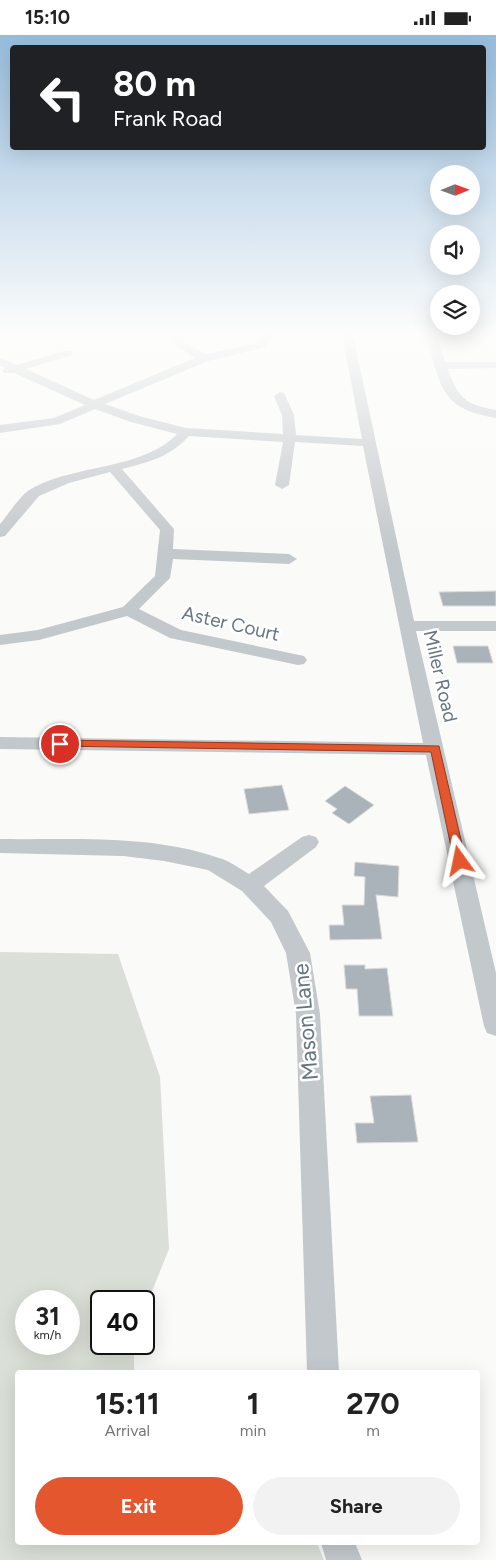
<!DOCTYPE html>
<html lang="en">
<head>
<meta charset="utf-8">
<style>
	body { margin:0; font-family:Figtree,sans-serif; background:#f2f2f2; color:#222; height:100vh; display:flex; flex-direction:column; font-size:19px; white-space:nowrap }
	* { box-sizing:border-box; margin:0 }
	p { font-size:16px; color:#767676 }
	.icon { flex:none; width:28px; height:28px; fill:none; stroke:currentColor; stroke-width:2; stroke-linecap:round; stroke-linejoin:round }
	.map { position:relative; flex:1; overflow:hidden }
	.sheet { position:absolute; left:15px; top:1335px; width:465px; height:175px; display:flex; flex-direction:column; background:#fff; border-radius:5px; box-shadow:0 5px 20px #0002 }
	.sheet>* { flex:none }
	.top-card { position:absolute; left:10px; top:10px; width:476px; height:105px; border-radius:5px; box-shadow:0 5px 20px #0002; background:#202124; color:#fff; overflow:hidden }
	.needle { width:32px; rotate:89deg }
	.controls { position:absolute; left:430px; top:130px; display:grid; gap:10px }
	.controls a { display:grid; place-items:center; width:50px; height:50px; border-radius:50%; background:#fff; box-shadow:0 5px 20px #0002; font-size:25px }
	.speed { position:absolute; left:15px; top:1255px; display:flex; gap:10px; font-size:25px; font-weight:700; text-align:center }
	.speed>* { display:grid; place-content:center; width:65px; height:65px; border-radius:50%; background:#fff; box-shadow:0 5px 20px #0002; line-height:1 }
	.speed small { font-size:12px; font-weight:400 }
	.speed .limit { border:2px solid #111; border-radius:8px; background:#fff; color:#111 }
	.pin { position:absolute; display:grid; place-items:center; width:42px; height:42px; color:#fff; margin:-21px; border:2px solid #fff; border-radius:50%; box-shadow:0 1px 5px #0007 }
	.me { position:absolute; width:55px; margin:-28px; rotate:348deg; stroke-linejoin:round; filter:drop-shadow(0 0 4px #0008) }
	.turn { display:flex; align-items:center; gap:18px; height:105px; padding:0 20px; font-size:22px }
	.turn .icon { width:65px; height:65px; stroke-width:2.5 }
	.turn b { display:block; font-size:35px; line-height:42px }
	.eta { display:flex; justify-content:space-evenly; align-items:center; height:85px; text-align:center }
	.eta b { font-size:30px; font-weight:700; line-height:35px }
	.cta { display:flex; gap:10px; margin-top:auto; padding:10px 20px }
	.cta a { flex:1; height:58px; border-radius:30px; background:#e4572e; color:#fff; font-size:20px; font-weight:700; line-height:58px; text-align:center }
	.cta a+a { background:#f2f2f2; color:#222 }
	.status { display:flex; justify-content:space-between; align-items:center; height:35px; padding:0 25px; background:#fff; direction:ltr }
	.status svg { height:14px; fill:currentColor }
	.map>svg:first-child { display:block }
</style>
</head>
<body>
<div class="status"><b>15:10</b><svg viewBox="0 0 49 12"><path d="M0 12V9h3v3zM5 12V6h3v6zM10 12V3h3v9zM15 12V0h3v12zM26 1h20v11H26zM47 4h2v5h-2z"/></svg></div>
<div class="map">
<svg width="496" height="1525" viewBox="0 0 496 1525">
	<rect width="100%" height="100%" fill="#fafaf8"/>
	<path fill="#dadfd7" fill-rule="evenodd" d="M 0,917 L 118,919 L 160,1042 L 169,1214 L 144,1276 L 144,1266 L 101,1266 L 101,1309 L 134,1309 L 134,1337 L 18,1338 L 18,1508 L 317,1508 L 324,1525 L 0,1525 ZM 26,1266 L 69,1266 L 69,1309 L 26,1309 Z"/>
	<g fill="#aab3b9" stroke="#dcdcda">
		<polygon points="496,556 496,571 443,571 439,557"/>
		<polygon points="453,611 488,611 493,628 457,628"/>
		<polygon points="282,750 289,775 249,779 244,754"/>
		<polygon points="345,751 374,770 349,789 332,778 337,774 325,766"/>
		<polygon points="355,827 399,831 398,862 376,860 382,904 330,905 329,890 344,890 342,870 364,870 365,842 354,841"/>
		<polygon points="344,930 365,930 365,934 387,933 393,981 359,981 357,954 346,954"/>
		<polygon points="411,1060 418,1107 357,1108 355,1088 374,1088 370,1061"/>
	</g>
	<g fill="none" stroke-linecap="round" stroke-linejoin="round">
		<g fill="#c3c8cc" fill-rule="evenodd">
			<path d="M 170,300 L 181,300 L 184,307 L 206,319 L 258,308 L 264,300 L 275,300 L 266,312 L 208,326 L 105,369 L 139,381 L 186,393 L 283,399 L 282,380 L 274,361 L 280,357 L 284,358 L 294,380 L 296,400 L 362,404 L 342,300 L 353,300 L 414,586 L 496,586 L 496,596 L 416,596 L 496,938 L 496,1001 L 487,998 L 484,991 L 426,720 L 0,714 L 0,702 L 423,708 L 363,411 L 295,407 L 289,450 L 282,454 L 275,450 L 283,407 L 189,401 C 170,422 149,427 122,434 L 174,494 L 173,514 L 289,519 L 297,524 L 289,529 L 173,524 L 170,543 L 139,574 L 181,595 L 304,621 L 307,625 L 304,629 L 298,630 L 170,603 L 127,581 L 39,605 L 0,610 L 0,600 L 38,595 L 123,572 L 155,541 L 160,495 L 110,437 L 69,448 L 39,461 L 5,501 L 0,502 L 0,489 C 9,479 19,461 31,454 C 74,429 143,435 177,399 L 131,387 L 95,374 L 60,389 L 0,398 L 0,390 L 54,383 L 85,370 L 14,338 L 4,338 L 2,336 L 5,333 L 0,330 L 0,323 L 17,330 L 64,316 L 72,316 L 72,320 L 26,334 L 94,365 L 195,323 L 176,311 Z"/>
			<path d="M 426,300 L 437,300 L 445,327 L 496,327 L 496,333 L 448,334 C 458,363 466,370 496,375 L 496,383 C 438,373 441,350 426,300 Z"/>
			<path d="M 309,800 L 316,802 L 319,807 L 316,812 L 264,851 L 288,876 L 310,918 L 320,979 L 339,1338 L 307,1338 L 296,979 L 286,918 L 271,887 L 242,856 L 208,835 L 164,826 L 123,821 L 0,818 L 0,804 C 72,805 150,799 219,823 C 230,826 240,834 249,839 L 302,802 Z"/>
			<polygon points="321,1508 355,1508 362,1525 326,1525"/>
		</g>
	</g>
	<linearGradient id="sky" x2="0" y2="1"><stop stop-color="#96bcdc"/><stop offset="0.58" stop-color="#fdfdfc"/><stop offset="1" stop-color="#fdfdfc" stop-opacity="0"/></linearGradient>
	<rect width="496" height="514" fill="url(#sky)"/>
	<polygon fill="#e4572e" stroke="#94391e" points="60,705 439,711 466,826 460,830 454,826 431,717 56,711 54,709"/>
	<g text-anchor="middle" stroke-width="5" stroke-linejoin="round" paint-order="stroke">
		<g font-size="19" fill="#657683" stroke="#fff">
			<text transform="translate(231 588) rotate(13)" y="7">Aster Court</text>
			<text transform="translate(441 641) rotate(77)" y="7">Miller Road</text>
		</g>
		<g font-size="22" fill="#657683" stroke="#fff">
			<text transform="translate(305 987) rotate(-95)" y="8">Mason Lane</text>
		</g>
	</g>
</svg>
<div class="controls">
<a><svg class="needle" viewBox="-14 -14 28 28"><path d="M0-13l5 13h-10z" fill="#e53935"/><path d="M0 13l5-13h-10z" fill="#767676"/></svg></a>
<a><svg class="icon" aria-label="sound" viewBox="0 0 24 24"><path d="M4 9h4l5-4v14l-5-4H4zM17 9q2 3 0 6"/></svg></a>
<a><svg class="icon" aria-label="layers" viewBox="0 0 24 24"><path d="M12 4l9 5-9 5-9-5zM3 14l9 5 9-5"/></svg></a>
</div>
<div class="speed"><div>31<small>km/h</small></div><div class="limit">40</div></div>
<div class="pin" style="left:60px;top:709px;background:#d93025"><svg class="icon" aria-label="arrive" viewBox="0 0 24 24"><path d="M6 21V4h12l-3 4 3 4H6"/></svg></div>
<svg class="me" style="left:460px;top:826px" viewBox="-20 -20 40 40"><path d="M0-17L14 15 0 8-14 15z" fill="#e4572e" stroke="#fff" stroke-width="4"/></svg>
<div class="top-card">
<div class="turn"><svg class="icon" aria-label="left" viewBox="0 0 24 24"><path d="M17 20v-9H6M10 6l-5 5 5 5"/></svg><div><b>80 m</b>Frank Road</div></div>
</div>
<section class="sheet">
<div class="eta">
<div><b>15:11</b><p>Arrival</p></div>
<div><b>1</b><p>min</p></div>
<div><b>270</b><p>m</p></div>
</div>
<div class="cta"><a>Exit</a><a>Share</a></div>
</section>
</div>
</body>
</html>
